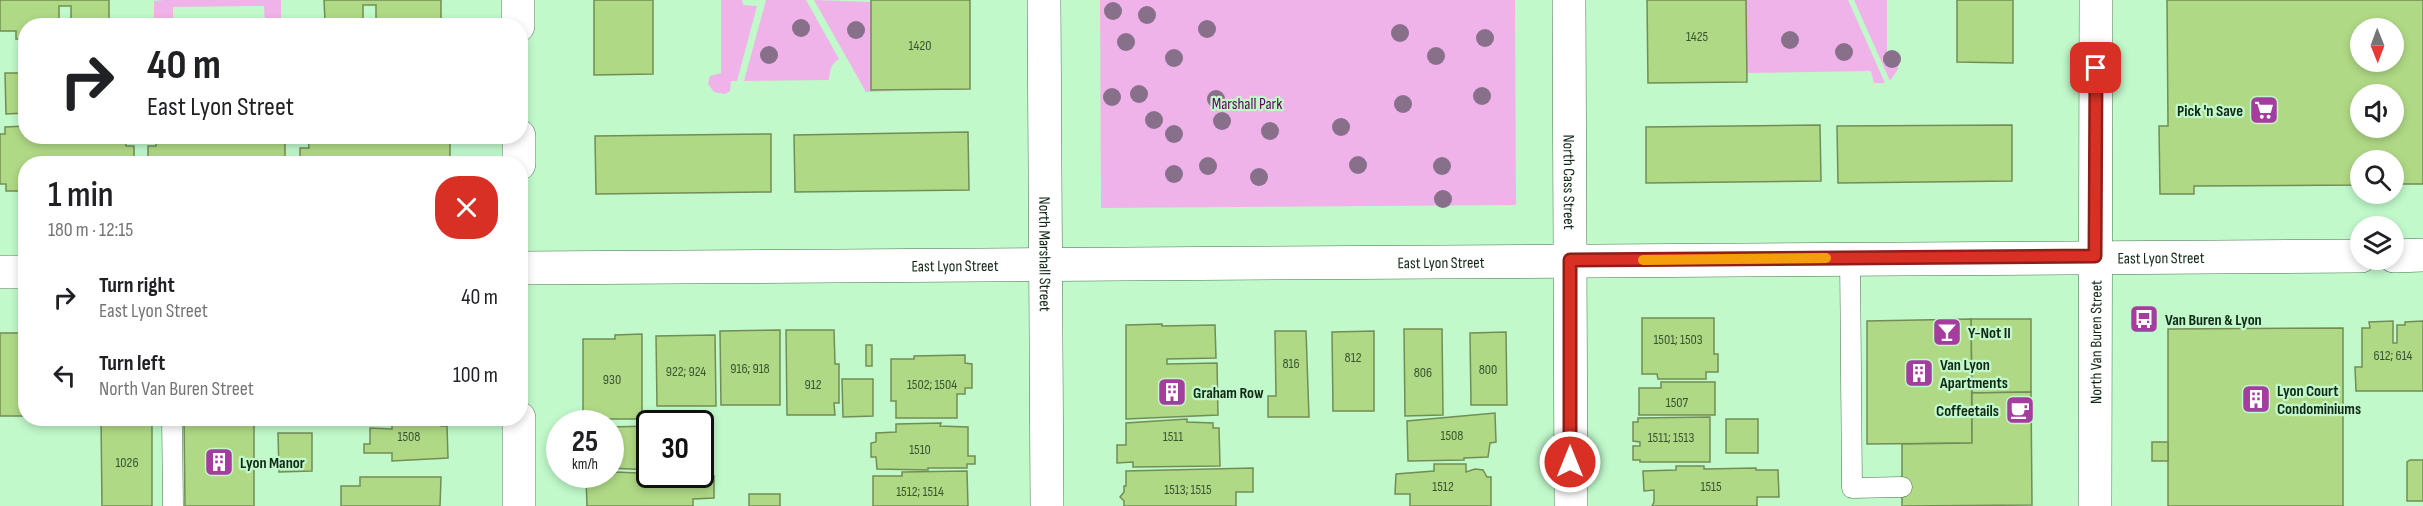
<!DOCTYPE html>
<html lang="en">
<head>
<meta charset="utf-8">
<style>
	body { margin:0; font-family:"Sofia Sans Condensed",sans-serif; background:#f2f2f2; color:#202124; height:100vh; display:flex; flex-direction:column; font-size:22px; white-space:nowrap }
	* { box-sizing:border-box; margin:0 }
	p { font-size:20px; color:#757577 }
	.icon { flex:none; width:33px; height:33px; fill:none; stroke:currentColor; stroke-width:2; stroke-linecap:round; stroke-linejoin:round }
	.map { position:relative; flex:1; overflow:hidden }
	.drawer { position:absolute; left:18px; top:156px; width:510px; height:270px; display:flex; flex-direction:column; background:#fff; border-radius:24px; box-shadow:0 3px 9px #0003 }
	.drawer>* { flex:none }
	.hud { position:absolute; left:18px; top:18px; width:510px; height:126px; border-radius:24px; box-shadow:0 3px 9px #0003; background:#fff; color:#202124; overflow:hidden }
	.needle { width:39px; rotate:179deg }
	.buttons { position:absolute; left:2350px; top:18px; display:grid; gap:12px }
	.buttons a { display:grid; place-items:center; width:54px; height:54px; border-radius:50%; background:#fff; box-shadow:0 3px 9px #0003; font-size:30px }
	.speed { position:absolute; left:546px; top:410px; display:flex; gap:12px; font-size:30px; font-weight:700; text-align:center }
	.speed>* { display:grid; place-content:center; width:78px; height:78px; border-radius:50%; background:#fff; box-shadow:0 3px 9px #0003; line-height:1 }
	.speed small { font-size:15px; font-weight:400 }
	.speed .limit { border:3px solid #111; border-radius:9px; background:#fff; color:#111 }
	.pin { position:absolute; display:grid; place-items:center; width:51px; height:51px; color:#fff; margin:-26px; border-radius:12px; box-shadow:0 3px 9px #0006 }
	.me { position:absolute; width:66px; margin:-33px; rotate:0deg; stroke-linejoin:round; filter:drop-shadow(0 0 4px #0008) }
	.turn { display:flex; align-items:center; gap:21px; height:126px; padding:0 30px; font-size:27px }
	.turn .icon { width:78px; height:78px; stroke-width:2.5 }
	.turn b { display:block; font-size:42px; line-height:51px }
	.round { display:grid; place-items:center; flex:none; width:63px; height:63px; border-radius:24px; background:#f2f2f2 }
	.head { display:flex; align-items:center; justify-content:space-between; height:102px; padding:0 30px }
	h1 { font-size:36px; font-weight:600; line-height:45px }
	ul { padding:0; list-style:none }
	li { display:flex; align-items:center; gap:18px; height:78px; padding:0 30px }
	li div { flex:1 }
	li b { display:block; font-size:22px }
	li em { font-style:normal }
	.map>svg:first-child { display:block }
</style>
</head>
<body>
<div class="map">
<svg width="2423" height="506" viewBox="0 0 2423 506">
	<rect width="100%" height="100%" fill="#c1f9cb"/>
	<g fill="#efb3e9">
		<polygon points="164,0 281,0 281,25 265,25 264,6 173,7 173,25 154,25 154,1"/>
		<polygon points="721,0 742,0 743,5 757,6 737,81 731,81 730,91 725,94 714,92 708,84 710,76 721,73"/>
		<path d="M 766,0 L 806,0 L 839,59 C 830,64 830,71 829,80 L 744,81 Z"/>
		<polygon points="814,0 871,2 871,90 899,91 866,92"/>
		<polygon points="1100,0 1515,0 1516,205 1101,208"/>
		<polygon points="1746,0 1848,0 1885,83 1874,83 1871,71 1747,73"/>
		<polygon points="1854,0 1887,0 1887,56 1895,57 1899,60 1898,69 1890,81"/>
	</g>
	<g fill="#b0d985" stroke="#728d56" stroke-width="1.5" fill-rule="evenodd">
		<polygon points="0,0 109,0 109,23 97,24 97,26 71,23 71,6 59,6 59,26 26,26 26,39 16,39 16,31 0,31"/>
		<polygon points="324,0 441,0 441,26 376,26 376,5 363,5 363,20 325,21"/>
		<polygon points="594,0 653,0 653,74 594,75"/>
		<polygon points="871,0 970,0 970,89 871,90"/>
		<polygon points="1647,0 1746,0 1747,82 1648,83"/>
		<polygon points="1957,0 2013,0 2013,63 1957,62"/>
		<path d="M 2167,0 L 2423,0 L 2423,184 L 2394,184 L 2394,160 L 2361,160 L 2361,185 L 2194,186 L 2194,194 L 2160,194 L 2159,126 L 2168,126 ZM 2361,28 L 2394,28 L 2394,62 L 2361,62 ZM 2361,94 L 2394,94 L 2394,128 L 2361,128 Z"/>
		<polygon points="5,73 26,73 26,113 6,114"/>
		<polygon points="1820,125 1821,181 1646,183 1646,127"/>
		<polygon points="2012,125 2012,181 1838,183 1837,126"/>
		<polygon points="26,126 26,136 126,136 126,146 134,146 134,164 26,164 26,191 6,191 6,184 0,184 0,134 5,134 5,127"/>
		<polygon points="968,132 969,190 795,192 794,135"/>
		<polygon points="771,134 771,192 596,194 595,136"/>
		<polygon points="156,136 278,136 278,141 285,141 285,164 148,164 148,146 156,146"/>
		<polygon points="308,136 450,136 450,164 300,164 300,148 309,148"/>
		<polygon points="1642,318 1714,318 1714,354 1718,354 1718,372 1706,372 1706,379 1658,379 1657,374 1642,374"/>
		<polygon points="1971,319 2031,319 2031,392 1972,393"/>
		<polygon points="1971,319 1972,443 1867,444 1867,321"/>
		<polygon points="2393,321 2393,343 2397,343 2397,325 2405,325 2405,322 2423,321 2423,391 2356,391 2355,367 2362,367 2362,328 2370,328 2369,322"/>
		<polygon points="1162,324 1162,326 1215,325 1216,358 1167,359 1167,364 1217,363 1218,415 1126,419 1126,325"/>
		<polygon points="2343,328 2343,506 2168,506 2168,329"/>
		<polygon points="1404,329 1442,329 1443,415 1405,416"/>
		<polygon points="780,330 780,405 721,405 720,331"/>
		<polygon points="786,330 834,330 835,364 839,364 839,403 834,403 835,415 787,415"/>
		<polygon points="1275,331 1306,331 1309,417 1268,417 1268,396 1276,396"/>
		<polygon points="1374,331 1374,411 1333,411 1332,332"/>
		<polygon points="1506,332 1507,405 1471,405 1470,333"/>
		<rect x="0" y="333" width="26" height="83"/>
		<polygon points="642,334 642,419 583,419 583,339 615,339 615,335"/>
		<polygon points="715,335 716,406 657,406 656,336"/>
		<rect x="866" y="345" width="6" height="21"/>
		<polygon points="965,355 965,363 972,364 972,388 965,388 965,394 957,394 957,418 896,418 896,401 891,401 891,359 914,359 914,356"/>
		<polygon points="842,379 873,379 873,416 843,417"/>
		<polygon points="1661,382 1715,382 1715,415 1639,415 1639,388 1661,388"/>
		<polygon points="2031,392 2032,505 1902,506 1902,444 1972,443 1972,393"/>
		<polygon points="1495,413 1496,442 1490,443 1488,457 1464,458 1464,460 1408,461 1407,421"/>
		<polygon points="1710,417 1710,462 1640,462 1640,460 1633,460 1633,446 1640,446 1640,442 1633,441 1633,422 1638,422 1638,418"/>
		<polygon points="101,418 152,418 152,506 102,506"/>
		<polygon points="184,418 254,418 254,506 185,506"/>
		<polygon points="1187,419 1187,422 1213,423 1213,428 1219,428 1220,466 1133,467 1133,462 1117,463 1117,445 1126,445 1126,423"/>
		<rect x="1726" y="419" width="32" height="34"/>
		<polygon points="941,423 940,426 968,427 968,456 975,456 975,464 967,464 967,468 928,468 928,470 877,469 876,457 871,457 871,443 876,442 876,433 896,432 896,424"/>
		<polygon points="441,424 441,426 447,426 448,458 392,461 392,453 364,453 364,444 370,444 370,428 392,429 392,425"/>
		<polygon points="650,426 650,470 610,468 610,427"/>
		<polygon points="278,433 312,433 312,471 279,472"/>
		<rect x="2152" y="442" width="16" height="19"/>
		<polygon points="2410,460 2423,460 2423,501 2407,501 2407,462"/>
		<polygon points="1434,464 1466,464 1466,472 1475,469 1483,470 1487,477 1491,477 1491,506 1410,506 1410,494 1395,494 1396,474 1434,471"/>
		<polygon points="1676,466 1704,466 1704,469 1756,468 1756,470 1778,470 1779,497 1757,497 1757,506 1652,506 1654,502 1654,490 1644,491 1643,471 1676,470"/>
		<polygon points="1253,468 1253,492 1236,492 1236,506 1124,506 1124,501 1120,497 1124,492 1124,486 1126,486 1126,471"/>
		<polygon points="967,471 968,506 873,506 873,476 902,476 902,472"/>
		<polygon points="614,472 714,476 714,498 693,499 693,506 587,506 586,477 594,477 594,474 614,474"/>
		<polygon points="360,477 441,477 440,506 341,506 341,486 360,486"/>
		<rect x="749" y="494" width="31" height="12"/>
	</g>
	<g fill="none" stroke-linecap="round" stroke-linejoin="round">
		<g stroke="#42754d" stroke-width="21">
			<g id="lane">
				<polyline points="1850,258 1852,488 1902,487"/>
				<polyline points="172,418 173,506"/>
			</g>
		</g>
		<g stroke="#42754d" stroke-width="34">
			<g id="street">
				<polyline points="518,0 518,26"/>
				<path id="s1" d="M 1044,0 L 1047,506"/>
				<path id="s2" d="M 1569,0 L 1571,506"/>
				<polyline points="519,136 519,164"/>
				<polyline points="2394,256 2423,255"/>
				<path id="s3" d="M 520,268 L 2361,256"/>
				<polyline points="0,272 26,272"/>
				<polyline points="519,418 519,506"/>
			</g>
		</g>
		<g stroke="#42754d" stroke-width="34">
			<g id="secondary">
				<path id="s4" d="M 2095,506 L 2096,0"/>
			</g>
		</g>
		<use href="#lane" stroke="#fff" stroke-width="20"/>
		<use href="#street" stroke="#fff" stroke-width="33"/>
		<use href="#secondary" stroke="#fff" stroke-width="33"/>
	</g>
	<g fill="#88708b">
		<circle cx="1113" cy="11" r="9"/>
		<circle cx="1147" cy="15" r="9"/>
		<circle cx="801" cy="28" r="9"/>
		<circle cx="1207" cy="29" r="9"/>
		<circle cx="856" cy="30" r="9"/>
		<circle cx="1400" cy="33" r="9"/>
		<circle cx="1485" cy="38" r="9"/>
		<circle cx="1790" cy="40" r="9"/>
		<circle cx="1126" cy="42" r="9"/>
		<circle cx="1844" cy="52" r="9"/>
		<circle cx="769" cy="55" r="9"/>
		<circle cx="1436" cy="56" r="9"/>
		<circle cx="1174" cy="58" r="9"/>
		<circle cx="1892" cy="59" r="9"/>
		<circle cx="1139" cy="94" r="9"/>
		<circle cx="1482" cy="96" r="9"/>
		<circle cx="1112" cy="97" r="9"/>
		<circle cx="1216" cy="99" r="9"/>
		<circle cx="1403" cy="104" r="9"/>
		<circle cx="1154" cy="120" r="9"/>
		<circle cx="1222" cy="121" r="9"/>
		<circle cx="1341" cy="127" r="9"/>
		<circle cx="1270" cy="131" r="9"/>
		<circle cx="1174" cy="134" r="9"/>
		<circle cx="1358" cy="165" r="9"/>
		<circle cx="1208" cy="166" r="9"/>
		<circle cx="1442" cy="166" r="9"/>
		<circle cx="1174" cy="174" r="9"/>
		<circle cx="1259" cy="177" r="9"/>
		<circle cx="1443" cy="199" r="9"/>
	</g>
	<g fill="none" stroke-linecap="round" stroke-linejoin="round">
		<g stroke="#8d1f18" stroke-width="15">
			<polyline id="route" points="1570,462 1570,260 2095,256 2096,68"/>
		</g>
		<use href="#route" stroke="#d93025" stroke-width="10"/>
		<polyline stroke="#f59e0b" stroke-width="10" points="1643,260 1826,258"/>
	</g>
	<defs>
		<g id="supermarket-square" transform="scale(1.5)"><rect x="-9" y="-9" width="18" height="18" rx="4" fill="#a53d9f" stroke="#c1f9cb"/><path d="M-6-5.5h2.5l.6 2H6L4.5 2H-2.5L-4.4-4H-6ZM-1.5 3.2a1.3 1.3 0 1 0 .1 0ZM3 3.2a1.3 1.3 0 1 0 .1 0Z" fill="#fff"/></g>
		<g id="bus-square" transform="scale(1.5)"><rect x="-9" y="-9" width="18" height="18" rx="4" fill="#a53d9f" stroke="#c1f9cb"/><path d="M-5-6H5V4H4V6H2V4H-2V6H-4V4H-5ZM-3.5-4V0h7V-4ZM-3.5 1.2v1.5H-2V1.2ZM2 1.2v1.5H3.5V1.2Z" fill="#fff"/></g>
		<g id="bar-square" transform="scale(1.5)"><rect x="-9" y="-9" width="18" height="18" rx="4" fill="#a53d9f" stroke="#c1f9cb"/><path d="M-6-5H6L.8 .8V4.5H3.5V6h-7V4.5H-.8V.8Z" fill="#fff"/></g>
		<g id="building-square" transform="scale(1.5)"><rect x="-9" y="-9" width="18" height="18" rx="4" fill="#a53d9f" stroke="#c1f9cb"/><path d="M-4-6H4V6H1V3H-1V6H-4ZM-2.5-4.3h1.7v1.8h-1.7ZM.8-4.3h1.7v1.8H.8ZM-2.5-1h1.7V.8h-1.7ZM.8-1h1.7V.8H.8Z" fill="#fff"/></g>
		<g id="cafe-square" transform="scale(1.5)"><rect x="-9" y="-9" width="18" height="18" rx="4" fill="#a53d9f" stroke="#c1f9cb"/><path d="M-5.5-4.5H6V0H3Q3 3.5 0 3.5H-2.5Q-5.5 3.5-5.5 0ZM3-3.2v2h1.7v-2ZM-6 4.5H4V6H-6Z" fill="#fff"/></g>
	</defs>
	<g fill-rule="evenodd">
		<use href="#supermarket-square" x="2264" y="110"/>
		<use href="#bus-square" x="2144" y="319"/>
		<use href="#bar-square" x="1947" y="332"/>
		<use href="#building-square" x="1919" y="373"/>
		<use href="#building-square" x="1172" y="392"/>
		<use href="#building-square" x="2256" y="399"/>
		<use href="#cafe-square" x="2020" y="410"/>
		<use href="#building-square" x="219" y="462"/>
	</g>
	<g text-anchor="middle" stroke-width="4.5" stroke-linejoin="round" paint-order="stroke">
		<g font-size="14" fill="#3a5432">
			<text x="1697" y="41">1425</text>
			<text x="920" y="50">1420</text>
			<text x="1678" y="344">1501; 1503</text>
			<text x="2393" y="360">612; 614</text>
			<text x="1353" y="362">812</text>
			<text x="1291" y="368">816</text>
			<text x="750" y="373">916; 918</text>
			<text x="1488" y="374">800</text>
			<text x="686" y="376">922; 924</text>
			<text x="1423" y="377">806</text>
			<text x="612" y="384">930</text>
			<text x="813" y="389">912</text>
			<text x="932" y="389">1502; 1504</text>
			<text x="1677" y="407">1507</text>
			<text x="1452" y="440">1508</text>
			<text x="409" y="441">1508</text>
			<text x="1173" y="441">1511</text>
			<text x="1671" y="442">1511; 1513</text>
			<text x="920" y="454">1510</text>
			<text x="127" y="467">1026</text>
			<text x="1443" y="491">1512</text>
			<text x="1711" y="491">1515</text>
			<text x="1188" y="494">1513; 1515</text>
			<text x="920" y="496">1512; 1514</text>
		</g>
		<g font-size="16" fill="#5a0057" stroke="#c1f9cb">
			<text x="1247" y="109">Marshall Park</text>
		</g>
		<g font-size="16" font-weight="bold" fill="#122817" stroke="#c1f9cb" text-anchor="start">
			<text x="2243" y="116" text-anchor="end">Pick 'n Save</text>
			<text x="2165" y="325">Van Buren &amp; Lyon</text>
			<text x="1968" y="338">Y-Not II</text>
			<text x="1940" y="370">Van Lyon<tspan x="1940" dy="18">Apartments</tspan></text>
			<text x="2277" y="396">Lyon Court<tspan x="2277" dy="18">Condominiums</tspan></text>
			<text x="1193" y="398">Graham Row</text>
			<text x="1999" y="416" text-anchor="end">Coffeetails</text>
			<text x="240" y="468">Lyon Manor</text>
		</g>
		<g font-size="16" fill="#122817" stroke="#c1f9cb">
			<text dy="6" stroke="none"><textPath href="#s2" startOffset="182">North Cass Street</textPath></text>
			<text dy="6" stroke="none"><textPath href="#s1" startOffset="254">North Marshall Street</textPath></text>
			<text dy="6" stroke="none"><textPath href="#s3" startOffset="1641">East Lyon Street</textPath></text>
			<text dy="6" stroke="none"><textPath href="#s3" startOffset="921">East Lyon Street</textPath></text>
			<text dy="6" stroke="none"><textPath href="#s3" startOffset="435">East Lyon Street</textPath></text>
			<text dy="6" stroke="none"><textPath href="#s4" startOffset="164">North Van Buren Street</textPath></text>
		</g>
	</g>
</svg>
<div class="buttons">
<a><svg class="needle" viewBox="-14 -14 28 28"><path d="M0-13l5 13h-10z" fill="#e53935"/><path d="M0 13l5-13h-10z" fill="#757577"/></svg></a>
<a><svg class="icon" aria-label="sound" viewBox="0 0 24 24"><path d="M4 9h4l5-4v14l-5-4H4zM17 9q2 3 0 6"/></svg></a>
<a><svg class="icon" aria-label="search" viewBox="0 0 24 24"><circle cx="10" cy="10" r="6"/><path d="M15 15l6 6"/></svg></a>
<a><svg class="icon" aria-label="layers" viewBox="0 0 24 24"><path d="M12 4l9 5-9 5-9-5zM3 14l9 5 9-5"/></svg></a>
</div>
<div class="speed"><div>25<small>km/h</small></div><div class="limit">30</div></div>
<div class="pin" style="left:2096px;top:68px;background:#d93025"><svg class="icon" aria-label="arrive" viewBox="0 0 24 24"><path d="M6 21V4h12l-3 4 3 4H6"/></svg></div>
<svg class="me" style="left:1570px;top:462px" viewBox="-20 -20 40 40"><circle r="17" fill="#d93025" stroke="#fff" stroke-width="3"/><path d="M0-11L8 9 0 5-8 9z" fill="#fff"/></svg>
<div class="hud">
<div class="turn"><svg class="icon" aria-label="right" viewBox="0 0 24 24"><path d="M7 20v-9h11M14 6l5 5-5 5"/></svg><div><b>40 m</b>East Lyon Street</div></div>
</div>
<section class="drawer">
<div class="head"><div><h1>1 min</h1><p>180 m · 12:15</p></div><a class="round" style="background:#d93025;color:#fff"><svg class="icon" aria-label="close" viewBox="0 0 24 24"><path d="M6 6l12 12M18 6L6 18"/></svg></a></div>
<ul>
<li><svg class="icon" aria-label="right" viewBox="0 0 24 24"><path d="M7 20v-9h11M14 6l5 5-5 5"/></svg><div><b>Turn right</b><p>East Lyon Street</p></div><em>40 m</em></li>
<li><svg class="icon" aria-label="left" viewBox="0 0 24 24"><path d="M17 20v-9H6M10 6l-5 5 5 5"/></svg><div><b>Turn left</b><p>North Van Buren Street</p></div><em>100 m</em></li>
</ul>
</section>
</div>
</body>
</html>
